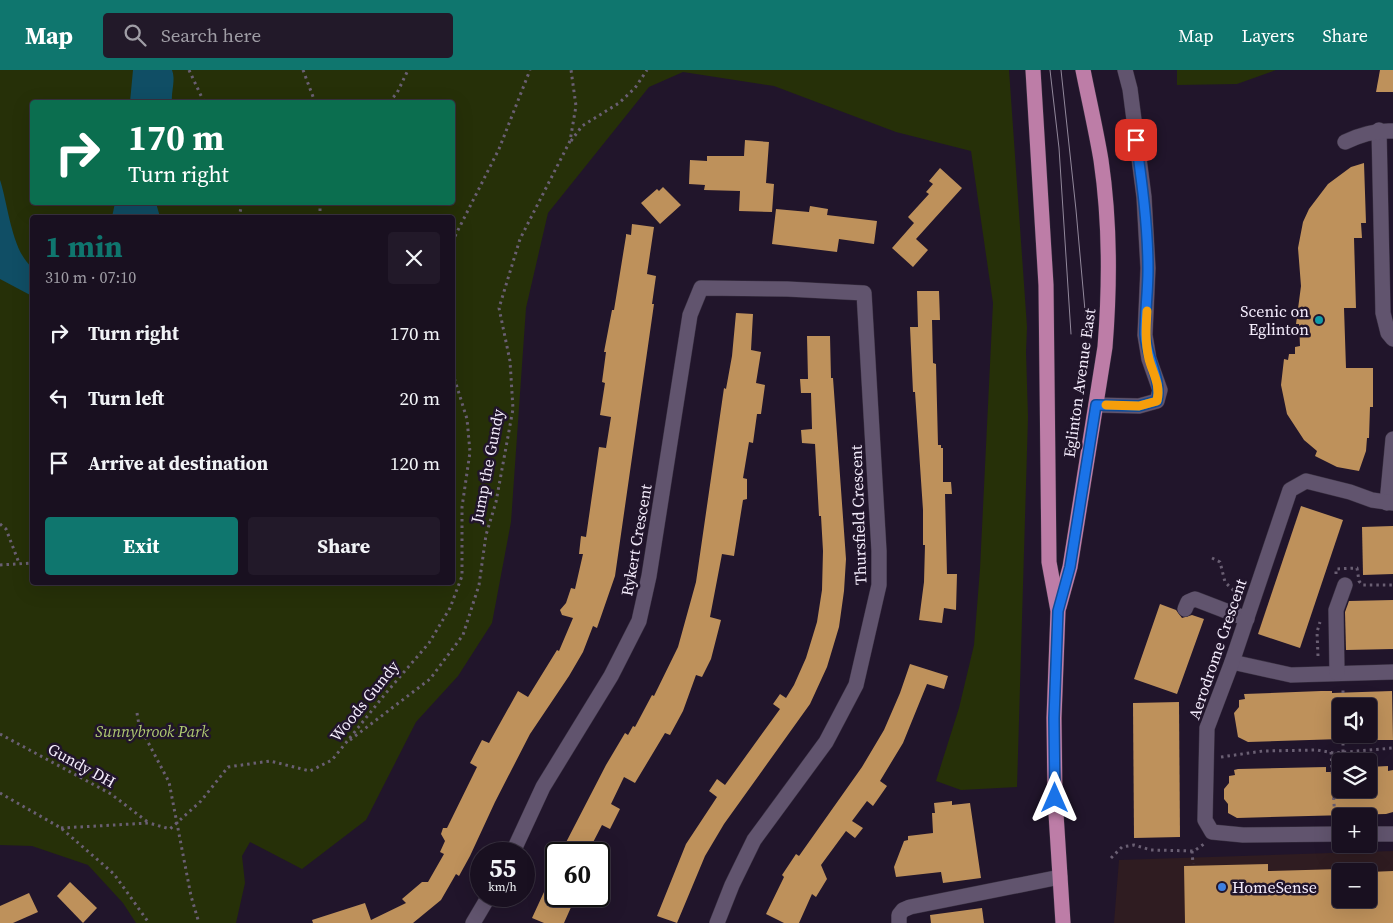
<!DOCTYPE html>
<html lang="en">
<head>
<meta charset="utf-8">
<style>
	body { margin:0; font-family:"Source Serif 4",serif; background:#221929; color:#f1f3f6; height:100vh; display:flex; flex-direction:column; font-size:19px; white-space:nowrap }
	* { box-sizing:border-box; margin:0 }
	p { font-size:16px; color:#9f9da5 }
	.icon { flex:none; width:28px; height:28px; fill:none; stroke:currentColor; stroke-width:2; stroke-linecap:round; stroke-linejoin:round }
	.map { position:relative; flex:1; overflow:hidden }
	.panel { position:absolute; left:30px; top:145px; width:425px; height:370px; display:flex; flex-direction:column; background:#191020; border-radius:5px; box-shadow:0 5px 20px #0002,0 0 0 1px #37303e }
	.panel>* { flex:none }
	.guide { position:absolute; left:30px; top:30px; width:425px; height:105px; border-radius:5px; box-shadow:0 5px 20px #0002,0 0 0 1px #37303e; background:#0b6e4f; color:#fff; overflow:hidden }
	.fabs { position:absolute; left:1332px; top:628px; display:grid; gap:10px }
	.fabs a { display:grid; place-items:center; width:45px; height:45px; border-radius:5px; background:#191020; box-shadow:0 5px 20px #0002,0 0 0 1px #37303e; font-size:25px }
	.speed { position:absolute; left:470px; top:772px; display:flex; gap:10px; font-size:25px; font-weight:700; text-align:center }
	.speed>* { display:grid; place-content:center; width:65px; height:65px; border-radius:50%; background:#191020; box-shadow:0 5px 20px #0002,0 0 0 1px #37303e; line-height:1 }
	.speed small { font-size:12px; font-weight:400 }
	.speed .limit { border:2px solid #111; border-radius:8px; background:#fff; color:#111 }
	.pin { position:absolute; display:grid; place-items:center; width:42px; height:42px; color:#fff; margin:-21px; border-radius:10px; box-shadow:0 2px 8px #0006 }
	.me { position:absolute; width:55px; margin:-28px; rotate:0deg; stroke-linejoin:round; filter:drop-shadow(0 0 4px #0008) }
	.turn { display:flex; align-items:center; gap:18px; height:105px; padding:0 15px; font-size:22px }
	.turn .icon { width:65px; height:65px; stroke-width:2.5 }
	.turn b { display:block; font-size:35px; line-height:42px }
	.round { display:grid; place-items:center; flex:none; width:52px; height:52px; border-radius:5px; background:#221929 }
	.overview { display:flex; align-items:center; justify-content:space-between; height:85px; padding:0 15px }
	h1 { font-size:30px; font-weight:700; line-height:38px; color:#0f766e }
	.primary-button { display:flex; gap:10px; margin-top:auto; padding:10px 15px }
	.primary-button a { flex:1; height:58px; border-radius:5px; background:#0f766e; color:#fff; font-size:20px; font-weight:700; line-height:58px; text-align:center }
	.primary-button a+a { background:#221929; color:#f1f3f6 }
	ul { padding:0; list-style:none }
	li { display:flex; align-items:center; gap:15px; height:65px; padding:0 15px }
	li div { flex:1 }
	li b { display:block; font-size:19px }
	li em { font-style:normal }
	header { display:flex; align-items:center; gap:30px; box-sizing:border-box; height:70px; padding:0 25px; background:#0f766e; color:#fff }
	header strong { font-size:24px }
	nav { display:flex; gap:28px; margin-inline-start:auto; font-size:18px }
	.search { width:350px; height:45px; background:#221929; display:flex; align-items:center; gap:12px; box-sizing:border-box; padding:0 18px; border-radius:5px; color:#9f9da5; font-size:19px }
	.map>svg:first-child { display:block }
</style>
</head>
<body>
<header>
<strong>Map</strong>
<div class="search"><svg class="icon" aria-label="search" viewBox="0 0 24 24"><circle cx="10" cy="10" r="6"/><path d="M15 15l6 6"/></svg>Search here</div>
<nav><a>Map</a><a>Layers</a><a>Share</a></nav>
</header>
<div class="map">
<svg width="1393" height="853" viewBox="0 0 1393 853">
	<rect width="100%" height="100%" fill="#21152b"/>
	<path fill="#2f1c21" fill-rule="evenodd" d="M 1393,781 L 1393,853 L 1114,853 L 1119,790 ZM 1341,801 L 1369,801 L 1369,829 L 1341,829 Z"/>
	<g fill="#263008" fill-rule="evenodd">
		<path d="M 0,0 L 1009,0 L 1027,257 L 1026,282 L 1028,347 L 1017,717 L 961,720 L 936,711 L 959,638 L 974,575 L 980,499 L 993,233 L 971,81 L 896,62 L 774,16 L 683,2 L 649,17 L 548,143 L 526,238 L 511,452 L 492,553 L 458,606 L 416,652 L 366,750 L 302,799 L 250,772 L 242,786 L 245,813 L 236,853 L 136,853 L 123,833 L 88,795 L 32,776 L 0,775 ZM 32,32 L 452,32 L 452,132 L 32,132 ZM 32,148 L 452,148 L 452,512 L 32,512 Z"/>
		<polygon points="1177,0 1276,0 1237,14 1177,15"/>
	</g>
	<g fill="#104e65">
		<path d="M 133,0 L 172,0 C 176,10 171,21 172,32 L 130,32 Z"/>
		<path d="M 0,110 C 8,134 12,182 32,197 L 32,226 L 0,209 Z"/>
		<polygon points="115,133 156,133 160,147 112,147"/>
	</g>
	<g fill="#be915b">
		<polygon points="1380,0 1393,0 1393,22 1376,22"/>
		<polygon points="745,70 769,72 766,113 774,114 772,142 739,141 740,121 704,120 705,115 689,114 690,90 707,91 707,86 744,86"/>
		<polygon points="1364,93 1366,153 1361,153 1362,168 1354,168 1356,238 1344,238 1346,298 1373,298 1373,337 1370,337 1369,368 1367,368 1366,381 1359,401 1337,397 1315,386 1317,381 1304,370 1287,344 1281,315 1284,289 1288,290 1289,284 1295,284 1295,277 1300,276 1299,254 1296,254 1301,216 1298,178 1303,152 1309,139 1328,114 1351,97"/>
		<polygon points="940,98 962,118 916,169 928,180 913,197 892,178 914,153 908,147 929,124 926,122 933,114 929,111"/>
		<polygon points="663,117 681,135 660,154 641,133 657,119 659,121"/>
		<polygon points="810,136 828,139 827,145 877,151 874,174 839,169 837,182 772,174 776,139 809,142"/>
		<polygon points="632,154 654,157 647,204 656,206 652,234 654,234 615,506 597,558 593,556 583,582 569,606 530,664 495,732 470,786 459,806 456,804 441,830 413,853 313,853 312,850 365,833 371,850 406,833 402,829 422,812 428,812 444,784 440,782 445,771 441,764 443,758 447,758 477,697 470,693 482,670 489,673 518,621 528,627 557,580 559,581 573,548 562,545 560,540 566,533 571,518 575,519 583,484 579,484 581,466 586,467 599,377 606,378 611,347 600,345 605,313 602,312 606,282 604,282 612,240 614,240 626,166 626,164 631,165"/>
		<polygon points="917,221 939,221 940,250 932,250 933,293 936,294 938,375 941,375 941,378 943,378 943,412 951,412 952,424 945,424 947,504 957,504 956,540 944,538 942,553 919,550 924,512 925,475 923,475 923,440 915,322 913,322 910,257 918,257"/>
		<polygon points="736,243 753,244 751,280 761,282 756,313 765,315 761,344 757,344 753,373 749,372 743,408 747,409 747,429 743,430 734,486 722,484 710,547 721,550 711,589 702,607 696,605 683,641 670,665 665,663 635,713 624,707 611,734 620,739 610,759 602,755 587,784 560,784 606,695 625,663 628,665 633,656 635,657 652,625 654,626 678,577 696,512 724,318 726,319 732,286"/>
		<polygon points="807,266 830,266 831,308 833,308 846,489 844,521 839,557 827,597 810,634 724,754 705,786 677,853 657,846 686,774 717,727 709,721 717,709 725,715 780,639 773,634 780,624 786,628 794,615 806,588 817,552 822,520 823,481 821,446 819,446 815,374 802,373 801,360 812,359 811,323 801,323 800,309 808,309"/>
		<polygon points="1301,436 1343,450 1300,578 1258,564"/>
		<polygon points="1393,456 1393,504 1363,505 1362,457"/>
		<polygon points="1393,530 1393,579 1346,580 1345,542 1349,531"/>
		<polygon points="1160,534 1176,540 1182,548 1192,545 1204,549 1177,624 1134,609"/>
		<polygon points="910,594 948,606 944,619 927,614 903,673 880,711 887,716 873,736 867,731 852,751 863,758 855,768 846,761 821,795 827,809 816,827 812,824 799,853 784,853 766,844 784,807 782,805 796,784 799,786 862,697 884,660 900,623"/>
		<polygon points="1321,621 1332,621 1332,623 1392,621 1393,670 1369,670 1369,636 1341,636 1341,669 1248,672 1238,667 1234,643 1239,637 1239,630 1245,629 1244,624"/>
		<polygon points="1179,632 1180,767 1134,768 1133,633"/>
		<polygon points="1388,696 1388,701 1393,700 1393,742 1386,744 1237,748 1228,743 1228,734 1224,729 1224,719 1229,713 1229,706 1235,705 1234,700 1238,699 1326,697 1326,702 1341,702 1341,719 1369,719 1369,697"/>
		<polygon points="952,731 952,735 970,733 981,808 943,813 941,802 896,807 894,797 904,771 908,770 908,766 933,763 932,743 935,743 934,733"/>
		<polygon points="1268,794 1268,801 1341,799 1341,829 1369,829 1369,802 1393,801 1393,853 1185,853 1184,796"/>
		<polygon points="556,796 556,826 576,826 564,853 544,853 532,848"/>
		<polygon points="70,812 97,838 83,853 57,826"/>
		<polygon points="29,823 38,842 13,853 0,853 0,836"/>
		<polygon points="982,838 984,853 931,853 930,845"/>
	</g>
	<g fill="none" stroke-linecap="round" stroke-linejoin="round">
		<g stroke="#3a3142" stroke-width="16">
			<g id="minor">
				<polyline points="1379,60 1383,243 1388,263 1393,269"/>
				<path d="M 1345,72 C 1361,64 1375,60 1393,61"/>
				<polyline points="1096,335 1139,336 1157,331 1160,320 1149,289 1145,265 1148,198 1144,127 1130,19 1125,0"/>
				<polyline points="1387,433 1393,369"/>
				<polyline points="1185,539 1188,532 1195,529 1247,549"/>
				<polyline points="1232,592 1291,605 1393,602"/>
				<polyline points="1337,603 1336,540 1345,515"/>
				<polyline points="1341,764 1243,765 1212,762 1205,750 1207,658 1232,592 1290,420 1306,411 1350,422 1372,430 1393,433"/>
				<polyline points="1369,764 1393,764"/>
				<polyline points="512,784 543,717 611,606 639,551 649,506 690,245 701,218 787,219 864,223 879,481 879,515 856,615 826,672 754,770 732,815 717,853"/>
				<polyline points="473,853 489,826"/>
				<polyline points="899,853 899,845 903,840 910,837 1060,807"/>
			</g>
		</g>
		<g stroke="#3a3142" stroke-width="16">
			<g id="major">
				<polyline points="1033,0 1046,215 1049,492 1058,541 1054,648 1055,728 1063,853"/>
				<path d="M 1059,537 L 1070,497 L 1105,277 C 1110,215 1110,151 1101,90 C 1096,60 1089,30 1083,0"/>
			</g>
		</g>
		<g stroke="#6a5f73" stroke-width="3" stroke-dasharray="2.5 4" stroke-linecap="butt">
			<polyline points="189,0 204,32"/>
			<polyline points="303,0 315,32"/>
			<polyline points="389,32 397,23 408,0"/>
			<polyline points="571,71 582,56 619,33 635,18 647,0"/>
			<polyline points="320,132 320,148"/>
			<polyline points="239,148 242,132"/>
			<polyline points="452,172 499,79 530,0"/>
			<polyline points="0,454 6,459 19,493"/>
			<polyline points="1212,488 1220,492 1225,512 1236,523"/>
			<polyline points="0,495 32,493"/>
			<polyline points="1336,504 1336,499 1357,498 1359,511 1362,515 1393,515"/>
			<polyline points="1318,586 1317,562 1320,552"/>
			<polyline points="1343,636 1343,617"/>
			<polyline points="137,643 139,655 169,712 191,826 199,853"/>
			<polyline points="0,664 111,724 149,753"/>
			<polyline points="350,670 430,609 463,565 479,515 486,465 496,432 513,339 510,291 499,238 520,169 570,71 576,36 571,0"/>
			<polyline points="1331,682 1335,751"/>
			<polyline points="1343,682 1343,664"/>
			<polyline points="1221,687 1263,681 1317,680 1334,683 1393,678"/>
			<polyline points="0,723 61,758 114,804 149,853"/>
			<polyline points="61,758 149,753 170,759 201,731 228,697 270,691 310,701 332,690 386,623 429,573 450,538 462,506 462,437 470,382 467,349 452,301"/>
			<polyline points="1192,781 1193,794"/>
			<polyline points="1111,788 1122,777 1134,775 1151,780 1194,781 1204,774"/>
		</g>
		<use href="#minor" stroke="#61546e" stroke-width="15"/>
		<use href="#major" stroke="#bd7da7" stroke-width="15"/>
		<g stroke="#92889b" stroke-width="1">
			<polyline points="1050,0 1059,78 1071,264"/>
			<polyline points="1061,0 1076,140 1087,263"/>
		</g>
	</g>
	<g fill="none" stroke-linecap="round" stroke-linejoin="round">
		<g stroke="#114b97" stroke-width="12">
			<path id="route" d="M 1055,728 L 1054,648 L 1058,541 L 1070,497 L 1096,335 L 1139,336 L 1157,331 C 1162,309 1146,287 1145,264 C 1145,243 1148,221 1148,200 C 1148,156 1142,113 1136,70"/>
		</g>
		<use href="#route" stroke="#1a73e8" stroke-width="9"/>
		<path stroke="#f59e0b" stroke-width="9" d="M 1106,335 L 1139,336 L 1157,331 C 1161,315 1153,304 1149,289 C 1145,273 1146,257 1147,241"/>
	</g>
	<circle fill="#0f9aa8" stroke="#21152b" stroke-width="2" cx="1319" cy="250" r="5"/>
	<circle fill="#3f7fe0" stroke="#21152b" stroke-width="2" cx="1222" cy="817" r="5"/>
	<g text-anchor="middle" stroke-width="5" stroke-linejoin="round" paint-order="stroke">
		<g font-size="16" fill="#f4ecfc" stroke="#21152b" text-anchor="end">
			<text x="1309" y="247">Scenic on<tspan x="1309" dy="18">Eglinton</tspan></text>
			<text x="1232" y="823" text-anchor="start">HomeSense</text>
		</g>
		<g font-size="16" fill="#f4ecfc" stroke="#21152b">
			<text transform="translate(1079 313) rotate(-82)" y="6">Eglinton Avenue East</text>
			<text transform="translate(487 396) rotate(-79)" y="6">Jump the Gundy</text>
			<text transform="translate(858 445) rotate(-92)" y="6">Thursfield Crescent</text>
			<text transform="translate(636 470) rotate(-80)" y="6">Rykert Crescent</text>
			<text transform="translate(1217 579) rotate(-71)" y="6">Aerodrome Crescent</text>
			<text transform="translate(364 631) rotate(-51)" y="6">Woods Gundy</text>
			<text transform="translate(82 695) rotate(29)" y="6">Gundy DH</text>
		</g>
		<g font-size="16" font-style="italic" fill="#b0cb72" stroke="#21152b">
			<text x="152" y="667">Sunnybrook Park</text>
		</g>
	</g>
</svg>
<div class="fabs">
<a><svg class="icon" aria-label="sound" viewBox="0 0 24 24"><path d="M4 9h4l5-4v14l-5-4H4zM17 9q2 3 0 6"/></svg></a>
<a><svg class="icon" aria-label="layers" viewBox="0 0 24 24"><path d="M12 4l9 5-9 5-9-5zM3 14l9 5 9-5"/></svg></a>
<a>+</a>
<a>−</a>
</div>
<div class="speed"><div>55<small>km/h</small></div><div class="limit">60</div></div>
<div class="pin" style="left:1136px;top:70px;background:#d93025"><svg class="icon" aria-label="arrive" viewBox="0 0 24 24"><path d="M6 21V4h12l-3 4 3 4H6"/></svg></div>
<svg class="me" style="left:1055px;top:728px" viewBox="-20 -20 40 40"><path d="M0-17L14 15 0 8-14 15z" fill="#1a73e8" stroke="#fff" stroke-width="4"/></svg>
<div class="guide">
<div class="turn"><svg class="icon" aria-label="right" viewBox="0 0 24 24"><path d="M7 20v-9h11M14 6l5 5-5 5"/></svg><div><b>170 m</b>Turn right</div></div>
</div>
<section class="panel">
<div class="overview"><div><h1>1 min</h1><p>310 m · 07:10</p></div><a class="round"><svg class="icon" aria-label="close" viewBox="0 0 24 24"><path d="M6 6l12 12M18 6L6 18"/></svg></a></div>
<ul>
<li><svg class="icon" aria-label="right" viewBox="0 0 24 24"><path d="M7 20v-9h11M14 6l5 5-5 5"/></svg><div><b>Turn right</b></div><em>170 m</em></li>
<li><svg class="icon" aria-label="left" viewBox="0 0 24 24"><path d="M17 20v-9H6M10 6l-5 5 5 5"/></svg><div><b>Turn left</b></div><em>20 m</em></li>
<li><svg class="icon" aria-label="arrive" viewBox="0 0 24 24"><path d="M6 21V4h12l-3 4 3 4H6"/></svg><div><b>Arrive at destination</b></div><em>120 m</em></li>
</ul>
<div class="primary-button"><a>Exit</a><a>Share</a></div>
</section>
</div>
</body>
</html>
